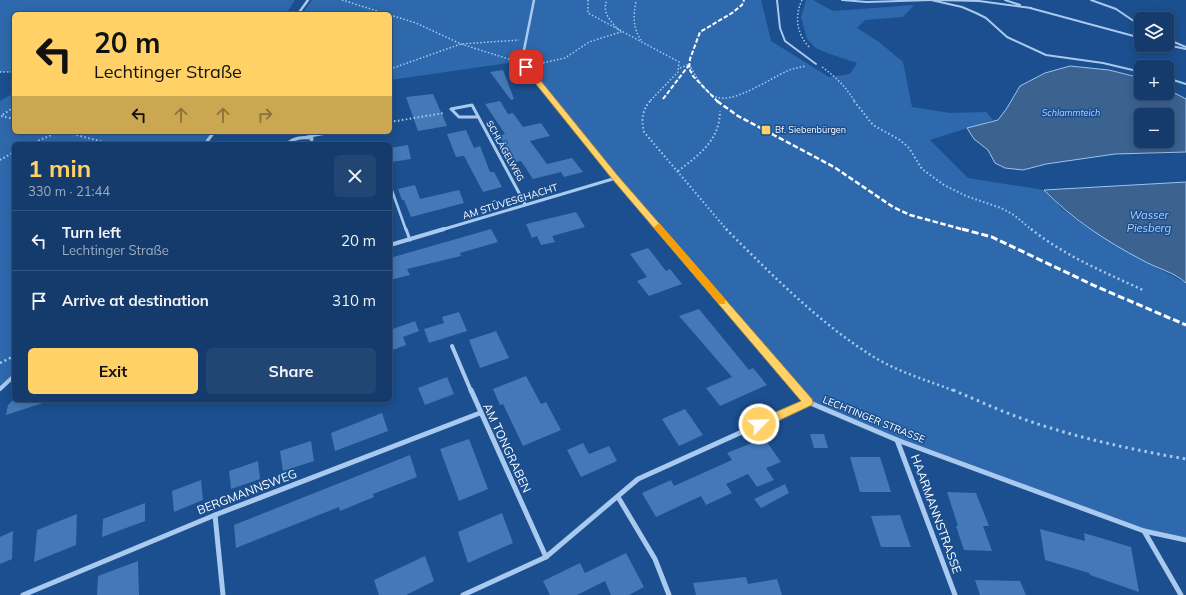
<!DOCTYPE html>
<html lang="en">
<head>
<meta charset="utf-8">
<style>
	body { margin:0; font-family:Mulish,sans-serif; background:#214673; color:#f1f3f6; height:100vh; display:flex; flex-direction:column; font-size:15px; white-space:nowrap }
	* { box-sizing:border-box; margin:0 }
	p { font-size:13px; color:#9dadc1 }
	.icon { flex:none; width:22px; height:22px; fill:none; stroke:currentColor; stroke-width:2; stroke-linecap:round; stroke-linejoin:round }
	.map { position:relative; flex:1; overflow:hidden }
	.panel { position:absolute; left:12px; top:142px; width:380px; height:260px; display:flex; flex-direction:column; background:#143b6b; border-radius:6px; box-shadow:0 2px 10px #0003,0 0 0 1px #33557e }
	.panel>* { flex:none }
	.banner { position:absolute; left:12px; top:12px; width:380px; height:122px; border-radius:6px; box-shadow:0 2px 10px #0003,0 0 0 1px #33557e; background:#ffd166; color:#111; overflow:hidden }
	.buttons { position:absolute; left:1134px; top:12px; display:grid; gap:8px }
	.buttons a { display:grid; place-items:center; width:40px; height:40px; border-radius:6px; background:#143b6b; box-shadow:0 2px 10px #0003,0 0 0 1px #33557e; font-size:20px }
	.pin { position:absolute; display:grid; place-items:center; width:34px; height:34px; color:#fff; margin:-17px; border-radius:8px; box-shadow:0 2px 6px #0006 }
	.me { position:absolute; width:44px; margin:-22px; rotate:66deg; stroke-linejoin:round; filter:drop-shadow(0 0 3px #0008) }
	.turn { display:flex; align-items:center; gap:14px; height:84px; padding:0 16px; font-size:18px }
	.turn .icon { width:52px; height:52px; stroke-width:2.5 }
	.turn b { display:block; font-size:28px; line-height:34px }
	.lanes { display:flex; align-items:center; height:38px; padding:0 16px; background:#0003; justify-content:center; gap:20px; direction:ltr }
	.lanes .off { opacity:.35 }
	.round { display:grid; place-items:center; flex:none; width:42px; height:42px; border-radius:6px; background:#214673 }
	.overview { display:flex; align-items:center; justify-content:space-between; height:68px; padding:0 16px }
	h1 { font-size:24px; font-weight:700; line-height:30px; color:#ffd166 }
	.primary-button { display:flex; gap:8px; margin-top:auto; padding:8px 16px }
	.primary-button a { flex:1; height:46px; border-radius:6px; background:#ffd166; color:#111; font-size:16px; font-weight:700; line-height:46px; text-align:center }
	.primary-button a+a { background:#214673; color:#f1f3f6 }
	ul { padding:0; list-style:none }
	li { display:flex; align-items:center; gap:12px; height:60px; padding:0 16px; border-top:1px solid #33557e }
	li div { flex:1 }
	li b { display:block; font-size:15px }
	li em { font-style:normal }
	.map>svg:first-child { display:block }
</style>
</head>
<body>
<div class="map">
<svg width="1186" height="595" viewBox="0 0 1186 595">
	<rect width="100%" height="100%" fill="#1b4f8f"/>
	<g fill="#2e69ad">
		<polygon points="0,0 295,0 286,14 14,14 14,72 0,72"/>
		<polygon points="312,0 761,0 771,41 829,77 850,74 857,63 827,53 816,48 807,39 801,17 806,0 813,0 833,11 914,5 903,17 865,20 857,28 879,42 903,62 912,107 950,113 986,112 993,120 930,140 968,178 1044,190 1062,209 1088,228 1142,260 1186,283 1186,540 1144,531 897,440 808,402 616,178 522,61 390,80 390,14 302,14"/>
		<polygon points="14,93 14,132 214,132 205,144 14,144 14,375 0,388 0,101"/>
	</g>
	<g fill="#3c6290" stroke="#9cc4f0" fill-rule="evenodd">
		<path d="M 1070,66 L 1109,70 L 1141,78 L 1141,93 L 1167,93 L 1167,89 L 1186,99 L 1186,152 L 1115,154 L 1046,164 L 1023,170 L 1005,168 L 995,163 L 988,150 L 974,139 L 967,128 L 998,120 L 1007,108 L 1020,86 L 1045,73 ZM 1141,115 L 1167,115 L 1167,141 L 1141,141 Z"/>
		<path d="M 1186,182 L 1186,283 C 1174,272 1156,268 1142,260 C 1106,241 1072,219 1044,190 Z"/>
	</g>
	<g fill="#4478b7">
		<polygon points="503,70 514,99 511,100 490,72"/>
		<polygon points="433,94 447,126 418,131 406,97"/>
		<polygon points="500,101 508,114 513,113 523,127 541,123 550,136 530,141 547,164 572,158 583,172 564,177 561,172 533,179 521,161 516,162 499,136 505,134 485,104"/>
		<polygon points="466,130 474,148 480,146 490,172 494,172 502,187 483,192 464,156 456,157 447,134"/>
		<polygon points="408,145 411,159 392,162 390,160 390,148"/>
		<polygon points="415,185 420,199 459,190 464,203 411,217 404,200 402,200 398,189"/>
		<polygon points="576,212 585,227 552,236 555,242 541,245 537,236 532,238 526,224"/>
		<polygon points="491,229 498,242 460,253 461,256 407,269 410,275 390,280 390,258"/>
		<polygon points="648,248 666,271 670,269 682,284 649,296 637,281 647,277 630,254"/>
		<polygon points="699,309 749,370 753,368 767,385 720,406 706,388 732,377 679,316"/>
		<polygon points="459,312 467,331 429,343 424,329 444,323 442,317"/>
		<polygon points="415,321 419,331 403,337 406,345 390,351 390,330"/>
		<polygon points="496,331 509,358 480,368 469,340"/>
		<polygon points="526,376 541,404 546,402 561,430 523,446 503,404 500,405 493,389"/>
		<polygon points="447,377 454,394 425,405 418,388"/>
		<polygon points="13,400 46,400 46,402 6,415 8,405"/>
		<polygon points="685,409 703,435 679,446 662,419"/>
		<polygon points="382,413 388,431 335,451 331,433"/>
		<polygon points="810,434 824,434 828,448 814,448"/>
		<polygon points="764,438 781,462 766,468 774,480 757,487 748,474 726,484 732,493 706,505 701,496 656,517 642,493 671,480 674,486 732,460 727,453"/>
		<polygon points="469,439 488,489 459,501 440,449"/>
		<polygon points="311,441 314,461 283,471 280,451"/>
		<polygon points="583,443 589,454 609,446 617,461 581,477 567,450"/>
		<polygon points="410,455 417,477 373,494 374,497 340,511 339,507 236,548 234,525"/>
		<polygon points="850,457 880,457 891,492 860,492"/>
		<polygon points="258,461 260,479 231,489 229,471"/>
		<polygon points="201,480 203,500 174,512 172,491"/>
		<polygon points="785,484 789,493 761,508 754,499"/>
		<polygon points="947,492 976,493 989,526 983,526 992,551 964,550 956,526 958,526"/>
		<polygon points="145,503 145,521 102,537 103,519"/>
		<polygon points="502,513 513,543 468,563 458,532"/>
		<polygon points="77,514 76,545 34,562 37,530"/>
		<polygon points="900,515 911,547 881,547 871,516"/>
		<polygon points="1040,529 1085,541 1084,533 1131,547 1139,592 1090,575 1089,573 1045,560"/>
		<polygon points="13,531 12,559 0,564 0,537"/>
		<polygon points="626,553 644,587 629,595 611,595 605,581 577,595 550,595 543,581 580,563 585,573"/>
		<polygon points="425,556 434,581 406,595 379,595 374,580"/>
		<polygon points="138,561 139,595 97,595 98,576"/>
		<polygon points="746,577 748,584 777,579 782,595 696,595 693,583"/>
		<polygon points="975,580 1020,581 1026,595 980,595"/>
	</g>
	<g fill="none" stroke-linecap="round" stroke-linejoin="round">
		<g stroke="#a9c9ee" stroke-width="1.5" stroke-dasharray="1.5 2" stroke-linecap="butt">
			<polyline points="342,0 387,14"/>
			<polyline points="588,0 588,13 679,62 678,72 649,102"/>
			<path d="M 802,0 C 794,17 797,35 810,48"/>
			<path d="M 636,2 C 633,16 633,28 641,40"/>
			<polyline points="390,15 416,23 461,44 515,61"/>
			<path d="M 533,65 L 565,58 L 589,42 L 621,32 C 612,23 601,13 607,0"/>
			<path d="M 822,67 C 836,77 846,87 855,102"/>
			<path d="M 680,68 L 689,64 C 695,75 704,92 716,97 C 734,104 771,78 787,71 C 793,68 799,68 805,66"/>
			<polyline points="390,69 461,44 519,40"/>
			<polyline points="0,72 14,72"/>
		</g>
		<g stroke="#a9c9ee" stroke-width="2" stroke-dasharray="1.5 2.5" stroke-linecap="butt">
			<path d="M 650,101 C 642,111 641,120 644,132 L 727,230"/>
			<polyline points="854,101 873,125 900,140 909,148 922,169 944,185 966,196 1001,208 1014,215 1032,230"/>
			<polyline points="14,107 1,116 14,119"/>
			<polyline points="390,122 444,113"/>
			<polyline points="65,132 111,144"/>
			<polyline points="31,144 58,132"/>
			<polyline points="0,160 14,152"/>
			<path d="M 678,171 C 699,155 720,140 720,111"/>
		</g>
		<g stroke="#a9c9ee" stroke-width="2.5" stroke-dasharray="2 3" stroke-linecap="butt">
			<path d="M 726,229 C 769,272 814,318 866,352 C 892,370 926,380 955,391"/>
			<path d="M 1031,229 C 1065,256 1104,272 1143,290"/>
			<polyline points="0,363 14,356"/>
		</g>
		<path stroke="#a9c9ee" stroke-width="3" stroke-dasharray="2.5 4" stroke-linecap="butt" d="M 953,390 C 979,401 1005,413 1032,422 C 1082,439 1134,450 1186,459"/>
		<g stroke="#a9c9ee" stroke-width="2">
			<polyline points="777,0 780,28 785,41 816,64"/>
			<polyline points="842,0 867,2 932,0"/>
			<polyline points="931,0 962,7 976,13 986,18 1007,37 1046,55 1103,63 1141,72"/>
			<polyline points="937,0 979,1 1031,8"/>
			<polyline points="1005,0 1020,5"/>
			<polyline points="1091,0 1116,9 1141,26"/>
			<polyline points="1030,8 1141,38"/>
			<polyline points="1167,39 1186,47"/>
			<polyline points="1167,45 1186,49"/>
			<polyline points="1167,78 1186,84"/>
		</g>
		<g stroke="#a9c9ee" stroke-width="2.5">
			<polyline points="306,137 333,132"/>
			<polyline points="390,185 406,230"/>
		</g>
		<polyline stroke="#a9c9ee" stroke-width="3" points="406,229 410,240"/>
		<g stroke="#a9c9ee" stroke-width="2.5">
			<polyline points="534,0 522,60 525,67 554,102"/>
			<polyline points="298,14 308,0"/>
		</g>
		<g stroke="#a9c9ee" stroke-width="3">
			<polyline points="553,101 660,230"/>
			<polyline points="478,117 459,117 451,109 472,105 525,204"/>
			<polyline points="205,144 214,132"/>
			<path d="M 287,144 C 294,137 303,137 312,138 L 311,144"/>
			<polyline points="441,230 616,178"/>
		</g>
		<g stroke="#a9c9ee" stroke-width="4">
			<polyline points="660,229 799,391"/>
			<polyline points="390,245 444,229"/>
			<polyline points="452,346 471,391"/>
			<polyline points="0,389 14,376"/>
		</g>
		<g stroke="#a9c9ee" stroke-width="5">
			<polyline points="471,390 546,557"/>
			<polyline points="798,390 808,402 897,440 1144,531 1186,540"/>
			<polyline points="897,440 955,595"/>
			<polyline points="618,497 655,559 669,595"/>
			<polyline points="215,515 223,595"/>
			<polyline points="1144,531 1181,595"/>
			<polyline points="23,595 215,515 480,413"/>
			<polyline points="463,595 546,557 638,479 808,402"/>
		</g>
		<g stroke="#fff" stroke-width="2" stroke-dasharray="4.5 2" stroke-linecap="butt">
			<polyline points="663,99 689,65"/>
			<polyline points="718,102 693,76 689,68 690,59 700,32 732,13 742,5 744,0"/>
		</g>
		<polyline stroke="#fff" stroke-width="2.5" stroke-dasharray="5.5 2.5" stroke-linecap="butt" points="717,101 738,116 834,167 893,207 910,215 965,230"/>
		<polyline stroke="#fff" stroke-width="3" stroke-dasharray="7 3" stroke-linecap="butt" points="962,229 992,237 1095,286 1186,325"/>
	</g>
	<polygon fill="#ffd166" stroke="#a68842" points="523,65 528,65 618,176 812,399 813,402 812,405 763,428 755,428 753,424 755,421 801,401 613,180 523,68"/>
	<polygon fill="#f59e0b" points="658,224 661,225 725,299 725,304 719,304 655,229 654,227"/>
	<rect fill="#ffd166" stroke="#1b4f8f" stroke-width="1.5" x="761" y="125" width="10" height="10" rx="2"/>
	<g text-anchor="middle" stroke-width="3" stroke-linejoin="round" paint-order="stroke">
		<g font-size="9" font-style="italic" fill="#b5d3f5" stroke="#1b4f8f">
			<text x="1071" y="116">Schlammteich</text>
		</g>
		<g font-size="9" fill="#fff" stroke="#1b4f8f" text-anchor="start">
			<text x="775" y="133">Bf. Siebenbürgen</text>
		</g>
		<g font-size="9" fill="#fff" stroke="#1b4f8f">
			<text transform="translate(505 151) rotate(61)" y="3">SCHLÄGELWEG</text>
		</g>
		<g font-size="10" fill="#fff" stroke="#1b4f8f">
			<text transform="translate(510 201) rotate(-17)" y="4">AM STÜVESCHACHT</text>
			<text transform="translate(874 419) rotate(22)" y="4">LECHTINGER STRASSE</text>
		</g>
		<g font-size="11" font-style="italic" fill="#b5d3f5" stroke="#1b4f8f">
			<text x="1149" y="219">Wasser<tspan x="1149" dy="13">Piesberg</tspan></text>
		</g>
		<g font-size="12" fill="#fff" stroke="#1b4f8f">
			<text transform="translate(507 448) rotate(65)" y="4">AM TONGRABEN</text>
			<text transform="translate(247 492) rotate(-21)" y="4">BERGMANNSWEG</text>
			<text transform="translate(936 514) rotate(70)" y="4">HAARMANNSTRASSE</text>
		</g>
	</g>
</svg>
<div class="buttons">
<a><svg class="icon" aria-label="layers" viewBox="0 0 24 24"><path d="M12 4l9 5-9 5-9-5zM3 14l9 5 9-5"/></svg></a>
<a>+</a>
<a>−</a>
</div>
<div class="pin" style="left:526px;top:67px;background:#d93025"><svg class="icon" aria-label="arrive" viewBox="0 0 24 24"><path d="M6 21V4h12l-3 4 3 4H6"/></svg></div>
<svg class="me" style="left:759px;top:424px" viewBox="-20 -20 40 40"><circle r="17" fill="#ffd166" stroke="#fff" stroke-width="3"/><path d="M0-11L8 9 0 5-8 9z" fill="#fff"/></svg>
<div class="banner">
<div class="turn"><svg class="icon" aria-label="left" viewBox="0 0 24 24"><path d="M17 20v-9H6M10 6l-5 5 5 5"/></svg><div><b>20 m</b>Lechtinger Straße</div></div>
<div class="lanes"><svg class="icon" aria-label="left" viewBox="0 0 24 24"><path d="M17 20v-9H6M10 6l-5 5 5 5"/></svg><svg class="icon off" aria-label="ahead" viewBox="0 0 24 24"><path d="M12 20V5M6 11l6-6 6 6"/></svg><svg class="icon off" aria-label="ahead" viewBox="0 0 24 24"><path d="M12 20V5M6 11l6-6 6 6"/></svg><svg class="icon off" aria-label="right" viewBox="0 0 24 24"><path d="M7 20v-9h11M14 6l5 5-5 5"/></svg></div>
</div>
<section class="panel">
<div class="overview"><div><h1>1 min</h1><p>330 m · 21:44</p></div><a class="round"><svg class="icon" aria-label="close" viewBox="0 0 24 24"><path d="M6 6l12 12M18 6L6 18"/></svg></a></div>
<ul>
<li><svg class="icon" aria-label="left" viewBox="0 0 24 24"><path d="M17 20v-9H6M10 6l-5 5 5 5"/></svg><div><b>Turn left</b><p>Lechtinger Straße</p></div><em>20 m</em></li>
<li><svg class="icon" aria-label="arrive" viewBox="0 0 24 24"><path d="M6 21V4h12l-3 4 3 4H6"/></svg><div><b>Arrive at destination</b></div><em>310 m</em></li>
</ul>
<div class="primary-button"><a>Exit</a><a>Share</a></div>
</section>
</div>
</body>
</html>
